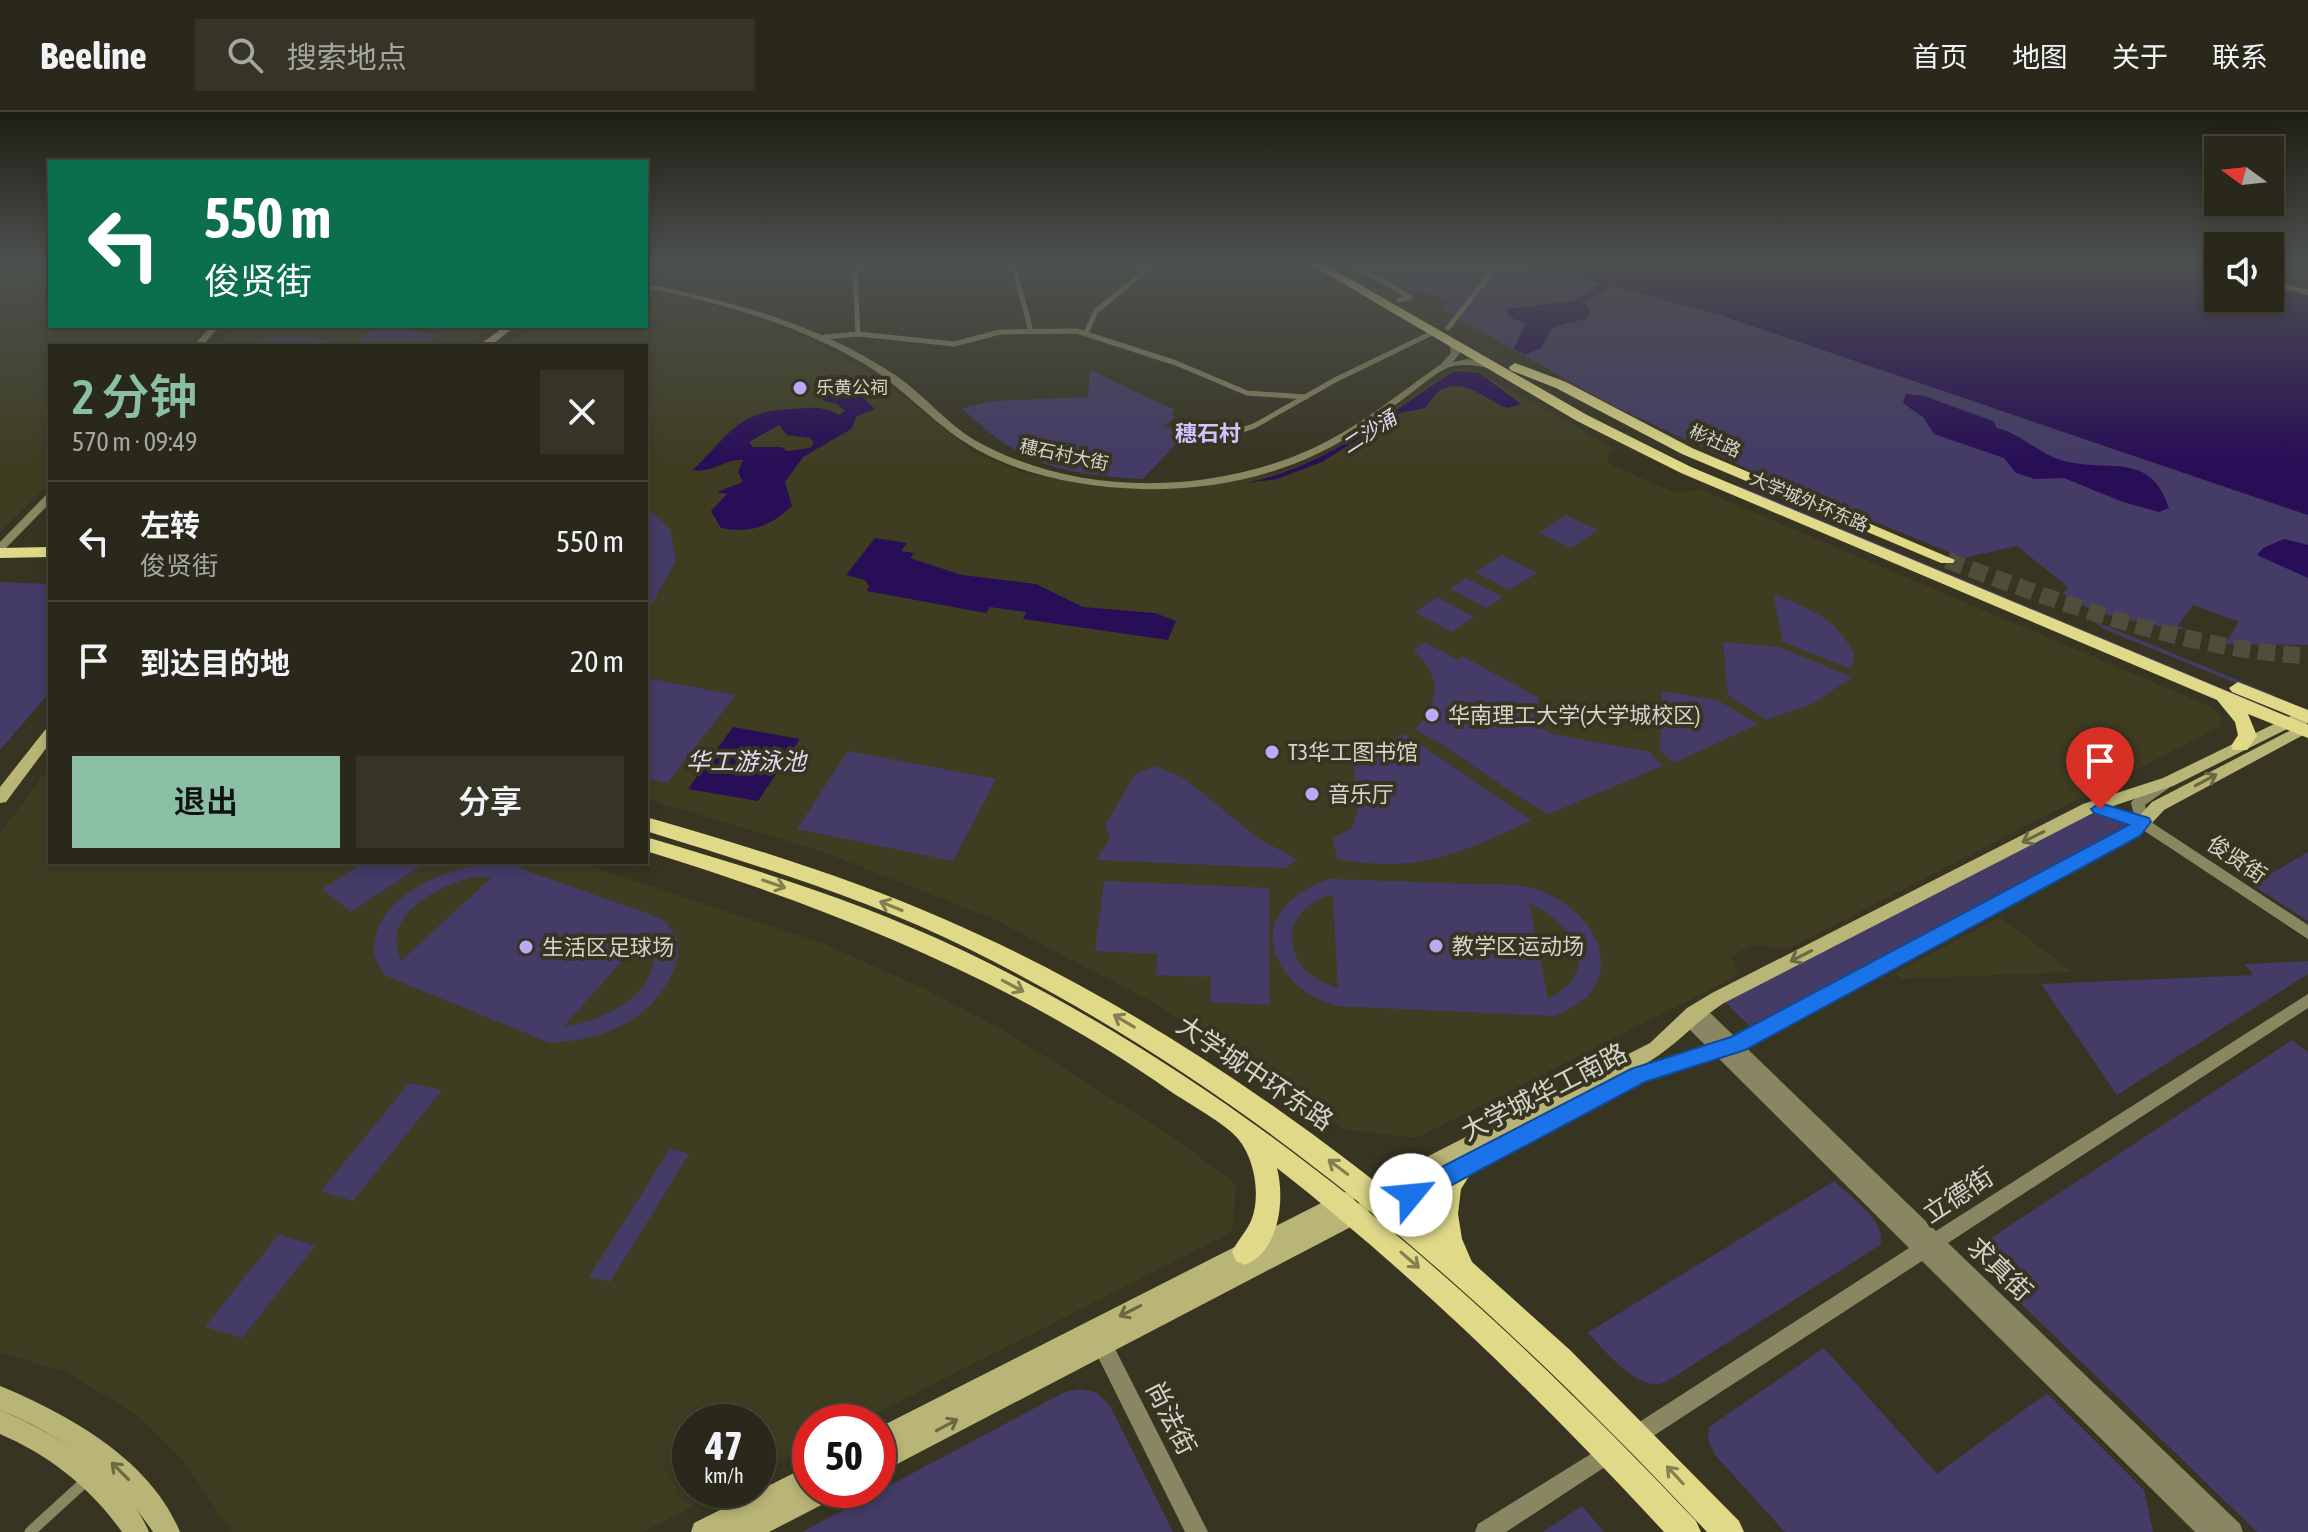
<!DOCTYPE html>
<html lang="zh">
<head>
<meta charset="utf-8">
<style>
	body { margin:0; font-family:"Asap Condensed","Noto Sans SC",sans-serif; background:#353427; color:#f1f3f6; height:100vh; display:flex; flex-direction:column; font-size:30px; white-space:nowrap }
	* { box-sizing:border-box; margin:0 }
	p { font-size:26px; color:#a5a6a2 }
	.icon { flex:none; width:44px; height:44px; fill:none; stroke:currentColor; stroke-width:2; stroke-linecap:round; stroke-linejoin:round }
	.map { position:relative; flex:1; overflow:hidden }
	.side { position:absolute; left:48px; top:232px; width:600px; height:520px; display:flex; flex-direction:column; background:#29281a; border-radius:0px; box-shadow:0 4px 12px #0003,0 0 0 2px #454439 }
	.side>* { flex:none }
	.banner { position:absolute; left:48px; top:48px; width:600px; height:168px; border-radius:0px; box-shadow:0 4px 12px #0003,0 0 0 2px #454439; background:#0b6e4f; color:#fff; overflow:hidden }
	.needle { width:52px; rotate:285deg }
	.buttons { position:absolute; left:2204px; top:24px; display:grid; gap:16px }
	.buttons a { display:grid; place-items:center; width:80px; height:80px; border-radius:0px; background:#29281a; box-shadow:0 4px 12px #0003,0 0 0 2px #454439; font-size:40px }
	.speed { position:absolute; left:672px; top:1292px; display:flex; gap:16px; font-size:40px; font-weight:700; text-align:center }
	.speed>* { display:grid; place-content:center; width:104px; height:104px; border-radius:50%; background:#29281a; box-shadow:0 4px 12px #0003,0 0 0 2px #454439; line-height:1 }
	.speed small { font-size:20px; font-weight:400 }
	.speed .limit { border:12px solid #d22; background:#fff; color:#111 }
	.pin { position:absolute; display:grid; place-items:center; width:68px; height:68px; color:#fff; margin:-82px -34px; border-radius:50% 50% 50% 0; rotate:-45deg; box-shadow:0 0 8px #0007 }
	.pin .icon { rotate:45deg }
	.me { position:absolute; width:88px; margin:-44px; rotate:62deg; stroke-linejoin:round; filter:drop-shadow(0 0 6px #0008) }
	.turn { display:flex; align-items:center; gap:28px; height:168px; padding:0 24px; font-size:36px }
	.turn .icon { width:104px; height:104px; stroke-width:2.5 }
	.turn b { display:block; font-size:56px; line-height:68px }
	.round { display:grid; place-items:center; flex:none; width:84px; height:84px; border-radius:0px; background:#353427 }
	.head { display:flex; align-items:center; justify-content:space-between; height:136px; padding:0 24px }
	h1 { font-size:48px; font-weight:600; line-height:60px; color:#8abfa5 }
	.action { display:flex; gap:16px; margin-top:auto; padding:16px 24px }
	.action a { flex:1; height:92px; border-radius:0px; background:#8abfa5; color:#111; font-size:32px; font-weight:600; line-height:92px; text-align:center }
	.action a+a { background:#353427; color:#f1f3f6 }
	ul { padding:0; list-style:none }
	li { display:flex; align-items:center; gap:24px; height:120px; padding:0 24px; border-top:2px solid #454439 }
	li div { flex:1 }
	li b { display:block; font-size:30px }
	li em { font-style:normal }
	header { display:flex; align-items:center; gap:48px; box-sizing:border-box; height:112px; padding:0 40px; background:#29281a; border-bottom:2px solid #454439 }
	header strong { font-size:38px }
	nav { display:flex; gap:44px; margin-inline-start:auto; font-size:28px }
	.search { width:560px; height:72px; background:#353427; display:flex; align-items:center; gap:20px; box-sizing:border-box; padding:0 28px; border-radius:0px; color:#a5a6a2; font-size:30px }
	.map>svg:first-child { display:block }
</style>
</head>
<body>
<header>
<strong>Beeline</strong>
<div class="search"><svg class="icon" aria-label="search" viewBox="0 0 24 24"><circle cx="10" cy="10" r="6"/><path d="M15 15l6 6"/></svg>搜索地点</div>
<nav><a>首页</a><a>地图</a><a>关于</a><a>联系</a></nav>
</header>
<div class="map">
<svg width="2308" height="1420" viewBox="0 0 2308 1420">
	<rect width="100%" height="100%" fill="#373522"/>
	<g fill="#3e3d22">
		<polygon points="0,152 50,152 50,214 205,214 186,234 50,234 50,371 0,420"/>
		<polygon points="646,178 730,198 805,225 878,265 973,340 1021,360 1098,375 1194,376 1277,361 1330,340 1453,257 1471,256 1613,336 1607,351 1673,380 1701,378 2211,595 2220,604 2221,614 1787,837 1751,833 1731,845 1738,863 1417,1026 1346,1018 1263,959 1153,890 993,807 818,738 646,687 646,234 507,234 535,214 646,214"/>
		<polygon points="235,214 494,214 466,234 216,234"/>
		<polygon points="50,654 50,750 579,750 822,831 925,877 1005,919 1177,1028 1236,1072 1232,1120 859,1310 810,1310 810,1335 758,1361 758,1310 690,1310 690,1378 725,1378 643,1420 232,1420 186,1352 135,1302 68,1261 0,1240 0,722"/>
		<polygon points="2000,805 2072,860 1901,867 1895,861"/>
	</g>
	<g fill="#443b67" fill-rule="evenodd">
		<path d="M 1361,152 L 1531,152 L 1717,202 L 2308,403 L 2308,533 L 2225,532 L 2239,510 L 2193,493 L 2178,513 L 2186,518 C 2156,514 2085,503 2063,481 L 2068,475 L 2017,434 L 1963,446 L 1754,360 L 1614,294 L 1441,197 L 1450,189 L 1437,182 L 1413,181 Z"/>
		<polygon points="378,214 439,222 421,234 357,228"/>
		<polygon points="287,223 366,234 270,234 277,229 235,234"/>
		<path d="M 1090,258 L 1175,298 L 1171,303 L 1175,305 L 1163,314 L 1185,322 L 1143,367 C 1062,362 1021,354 962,296 L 992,289 L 1088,285 Z"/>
		<polygon points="1732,373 1738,373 2265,594 2264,595"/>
		<polygon points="646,395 670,417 676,449 648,499"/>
		<polygon points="1566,403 1598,418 1571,436 1539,421"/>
		<polygon points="1502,443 1537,461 1509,478 1475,460"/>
		<polygon points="1466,466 1503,485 1487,496 1450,477"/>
		<polygon points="0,470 50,472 50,580 0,638"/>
		<path d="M 1773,482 C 1811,497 1833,504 1854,541 L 1851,557 L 1783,530 Z"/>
		<polygon points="1437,485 1474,505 1452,520 1415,500"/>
		<polygon points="2089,507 2274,583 2272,586 2104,517"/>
		<path d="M 1425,530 L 1458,548 L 1462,544 L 1538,585 L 1539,613 L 1552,622 L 1650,640 L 1662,654 L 1549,702 C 1501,678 1462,641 1414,617 C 1441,596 1442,559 1413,539 Z"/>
		<polygon points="1723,530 1779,535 1852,565 1814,591 1766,608 1728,583"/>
		<polygon points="646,566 736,583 667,671 646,667"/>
		<polygon points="1662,579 1719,589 1758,612 1674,651 1660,638"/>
		<path d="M 1405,622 L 1531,708 C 1461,742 1415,762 1337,747 L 1333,726 L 1352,716 L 1357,701 L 1353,634 L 1380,632 Z"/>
		<polygon points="848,639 996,667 953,749 797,717"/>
		<polygon points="1155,654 1184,666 1259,727 1297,747 1286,756 1096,748 1110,726 1105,714 1135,662"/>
		<polygon points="2099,701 2124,709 2127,717 1754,918 1724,889 2079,706"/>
		<polygon points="2308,740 2308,809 2252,773"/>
		<polygon points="364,750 427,750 351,800 322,777"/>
		<path d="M 502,750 L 663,807 C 667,813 675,821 677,828 C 681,842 674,859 668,870 C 643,913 598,928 550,931 L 384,863 C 381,857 375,848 374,840 C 372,781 455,752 502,750 ZM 472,765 L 492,765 L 401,849 C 380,803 435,776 472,765 ZM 647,821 C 676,873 607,910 564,914 Z"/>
		<path d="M 1329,767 C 1375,768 1420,770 1465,772 C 1485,773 1507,771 1527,775 C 1560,781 1600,813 1601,848 C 1602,880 1580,893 1554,904 L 1336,894 C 1325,889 1311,885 1302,877 C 1250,834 1272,786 1329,767 ZM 1333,783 L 1338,877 C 1323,870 1306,863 1298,848 C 1280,817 1303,789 1333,783 ZM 1529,791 C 1572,812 1606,857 1548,887 Z"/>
		<polygon points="1104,769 1269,776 1270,893 1210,890 1211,865 1156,863 1157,842 1095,839"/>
		<polygon points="2308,849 2308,862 2117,983 2041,872 2253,863 2245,852"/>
		<polygon points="2292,928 2308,940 2308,1420 2257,1420 1982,1154 1975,1141 1979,1134"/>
		<polygon points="409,971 442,978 353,1089 321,1079"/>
		<polygon points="670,1037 689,1042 610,1170 589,1165"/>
		<path d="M 1834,1069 C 1849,1084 1888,1109 1880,1133 L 1666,1270 C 1638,1282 1606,1238 1587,1221 Z"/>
		<polygon points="279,1122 315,1134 242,1226 205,1215"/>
		<polygon points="1824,1236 1937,1362 2047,1281 2144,1378 2153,1420 1785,1420 1715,1343 1708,1328 1709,1315"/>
		<polygon points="1080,1277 1096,1280 1110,1294 1173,1420 802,1420 1065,1280"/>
		<polygon points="1582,1394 1604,1420 1543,1420"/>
	</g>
	<g fill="#280d57" fill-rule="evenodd">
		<polygon points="1531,152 2200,152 2218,157 2218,186 2270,186 2270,172 2308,184 2308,403 1717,202 1611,174 1584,191 1591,199 1586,207 1553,215 1541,236 1525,243 1514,237 1525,212 1508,204 1506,197 1573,189 1601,172"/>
		<path d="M 1454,259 L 1479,261 L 1521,292 L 1507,296 C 1488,289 1459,261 1437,281 C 1432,285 1429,292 1425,296 L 1400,301 L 1322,350 L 1277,367 L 1247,371 C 1334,351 1381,306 1454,259 Z"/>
		<path d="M 839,273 L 852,275 L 875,297 L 857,304 L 851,317 L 803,345 L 785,370 L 792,394 C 770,414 751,422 721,416 L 711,399 L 727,382 L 717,380 L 743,370 L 738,360 L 743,348 C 726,346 712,362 693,358 C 729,323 737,299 791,297 C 810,296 821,293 839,303 L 845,299 L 837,292 L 822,288 ZM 779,313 L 787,323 L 810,326 L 814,331 L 810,336 L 787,339 L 781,335 L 753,335 L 749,330 Z"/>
		<path d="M 1906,282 L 1924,284 L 1993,309 L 1997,316 C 2022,322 2038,342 2064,349 C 2109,361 2150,338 2169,396 L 2159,400 L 2123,390 L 2064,366 L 2035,367 L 2016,361 L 2004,346 L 1934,322 L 1924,306 L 1903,291 Z"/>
		<polygon points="875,426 907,431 901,439 914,441 910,446 962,463 1036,472 1083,495 1155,501 1176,509 1168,528 1023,507 1026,500 990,495 986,501 867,479 869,474 865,468 846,463"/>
		<polygon points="2284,427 2308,433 2308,466 2257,443 2263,436"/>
		<polygon points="733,615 800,627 758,689 688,677"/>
	</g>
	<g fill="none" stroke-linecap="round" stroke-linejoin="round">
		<path stroke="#4f4d3b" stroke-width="17" stroke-dasharray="17 8" stroke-linecap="butt" d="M 1947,448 C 2066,493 2180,536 2308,544"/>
		<g stroke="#898761" stroke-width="5">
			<polyline points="869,152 855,161 858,222 954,232 1000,220 1077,219 1176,251 1247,281 1306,285"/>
			<polyline points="1013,152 1031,219"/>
			<polyline points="1353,152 1410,185 1399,188"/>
			<polyline points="1448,216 1498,152"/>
			<polyline points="1086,221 1096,199 1143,161 1145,156 1140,152"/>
			<polyline points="825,225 858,222"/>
			<polyline points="1214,327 1254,314 1335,268 1434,220"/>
		</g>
		<polyline stroke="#898761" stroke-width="11" points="30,1420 88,1367"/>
		<g fill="#898761" fill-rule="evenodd">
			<polygon points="2270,168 2308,178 2308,183 2270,173"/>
			<path d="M 646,172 C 733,189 820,213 895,263 C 925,283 948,314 980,331 C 1078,384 1208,383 1309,338 C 1357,317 1398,282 1441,252 L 1451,241 L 1449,228 L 1455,228 L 1460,241 L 1453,250 L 1468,247 L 1498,254 L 1493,257 C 1478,254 1460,250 1445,257 C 1432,264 1418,276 1406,285 C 1378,306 1350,326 1319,341 C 1266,367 1202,379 1142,377 C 1082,375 1014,363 963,329 C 927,305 901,274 863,251 C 796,212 721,191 646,176 Z"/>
			<polygon points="211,214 220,214 202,234 193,234"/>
			<polygon points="50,382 50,391 4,438 0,439 0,430 46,383"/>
			<polygon points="2164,668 2169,670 2171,673 2169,676 2145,693 2148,708 2308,813 2308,827 2137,714 2084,699 2082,696 2089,691 2134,703 2131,691 2133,688"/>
			<polygon points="2308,882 2308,896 1948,1131 2240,1412 2243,1420 2195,1420 1922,1149 1644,1330 1637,1333 1630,1330 1627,1323 1630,1316 1909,1136 1683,911 1681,906 1683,901 1689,899 1691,894 1697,892 1703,894 1936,1119"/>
			<polygon points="1100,1218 1107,1221 1208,1420 1185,1420 1093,1235 1090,1228 1093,1221"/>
			<polygon points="1610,1330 1617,1333 1620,1340 1617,1347 1506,1420 1475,1420 1478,1412"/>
		</g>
		<g fill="#b9b577" fill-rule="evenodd">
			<polygon points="505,214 516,214 490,234 478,234"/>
			<path d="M 2297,601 L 2308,603 L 2307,621 L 2164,698 L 2140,724 L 1744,938 L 1645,969 L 1389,1103 L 1382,1106 L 1375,1103 L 1373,1093 L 1367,1094 L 1369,1100 L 1366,1107 L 878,1362 L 878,1316 L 1339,1082 L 1346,1080 L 1353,1082 L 1355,1092 L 1362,1091 L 1359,1085 L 1362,1078 L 1650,931 L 1687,896 L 1712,881 L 2083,692 L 2163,666 ZM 2295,613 L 2295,616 L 2152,690 L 2128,716 L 1731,926 L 1641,954 C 1674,937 1693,911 1724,891 L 2095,700 L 2173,674 Z"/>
			<polygon points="50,616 50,631 6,690 0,691 0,675 45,618"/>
			<path d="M 0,1274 C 68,1302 151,1348 180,1420 L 153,1420 C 115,1363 63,1323 0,1298 Z"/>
			<path d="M 0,1298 C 55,1321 125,1362 149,1420 L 122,1420 C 91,1376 49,1343 0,1322 Z"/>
			<polygon points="810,1353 810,1378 836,1378 833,1387 769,1420 691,1420 694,1411"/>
		</g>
		<g fill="#dfd988" fill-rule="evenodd">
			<polygon points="1310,152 1324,152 1587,303 1691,355 2308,613 2308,626 2248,602 2257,624 2247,638 2233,638 2231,634 2238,623 2235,610 2217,588 1681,361 1577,309"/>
			<polygon points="1515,251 1566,270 1692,336 1955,448 1953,451 1941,451 1682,342 1556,276 1510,258 1509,255"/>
			<polygon points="50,435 50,445 0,446 0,436"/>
			<polygon points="2238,570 2308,598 2308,611 2232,580 2229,576"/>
			<path d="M 646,705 C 747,734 848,765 944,807 C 1122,884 1285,994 1434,1117 C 1430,1093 1434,1055 1461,1045 L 1470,1048 L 1474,1056 L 1461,1077 L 1458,1102 L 1462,1127 L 1472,1150 L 1570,1238 L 1739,1409 L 1744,1420 L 1707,1420 C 1488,1186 1257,980 969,837 C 866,786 755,753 646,719 Z"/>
			<path d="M 646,725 C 754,757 863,790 964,839 C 1251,977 1479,1180 1696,1409 L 1701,1420 L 1664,1420 C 1543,1289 1417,1166 1277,1056 C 1285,1087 1280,1139 1245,1153 L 1236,1149 L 1232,1140 C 1237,1129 1246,1120 1251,1109 C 1261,1085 1255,1048 1239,1028 C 1228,1013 1186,990 1170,979 C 1010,867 831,796 646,739 Z"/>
		</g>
	</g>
	<defs><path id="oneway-shaft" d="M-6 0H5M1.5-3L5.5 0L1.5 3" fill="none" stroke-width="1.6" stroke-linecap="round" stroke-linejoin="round" transform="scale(2)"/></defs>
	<g stroke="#6b6844">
		<use href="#oneway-shaft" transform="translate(2206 668) rotate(-28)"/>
		<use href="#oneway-shaft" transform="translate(2033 725) rotate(153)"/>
		<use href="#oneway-shaft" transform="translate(1801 844) rotate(153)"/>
		<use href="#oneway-shaft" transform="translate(1130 1199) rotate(153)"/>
		<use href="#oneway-shaft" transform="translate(947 1313) rotate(-28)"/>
		<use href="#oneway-shaft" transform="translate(120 1359) rotate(-135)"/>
	</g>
	<g stroke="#837f50">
		<use href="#oneway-shaft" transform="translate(774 772) rotate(19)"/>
		<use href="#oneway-shaft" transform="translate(891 794) rotate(-158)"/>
		<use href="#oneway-shaft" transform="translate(1013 874) rotate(28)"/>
		<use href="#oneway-shaft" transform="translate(1124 909) rotate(-149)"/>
		<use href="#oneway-shaft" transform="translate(1338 1055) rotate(-143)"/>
		<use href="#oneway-shaft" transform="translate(1410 1148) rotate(41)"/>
		<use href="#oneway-shaft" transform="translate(1675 1363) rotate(-133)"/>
	</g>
	<linearGradient id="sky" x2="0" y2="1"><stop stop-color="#1e1d13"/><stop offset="0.43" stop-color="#4d514f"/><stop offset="1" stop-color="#4d514f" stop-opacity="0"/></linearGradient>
	<rect width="2308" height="351" fill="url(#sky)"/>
	<polygon fill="#1a73e8" stroke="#114b97" stroke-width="2" points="2100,691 2149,706 2151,710 2140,724 1745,938 1645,970 1420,1090 1411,1093 1403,1090 1399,1083 1403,1075 1631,957 1731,925 2129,713 2094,701 2091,697"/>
	<g fill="#b9abf7" stroke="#373522" stroke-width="3">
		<circle cx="800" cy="276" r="8"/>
		<circle cx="1432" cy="603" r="8"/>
		<circle cx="1272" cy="640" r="8"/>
		<circle cx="1312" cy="682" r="8"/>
		<circle cx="1436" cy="834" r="8"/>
		<circle cx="526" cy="835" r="8"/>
	</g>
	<g text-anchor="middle" stroke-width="8" stroke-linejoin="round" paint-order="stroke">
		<g font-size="18" fill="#d4d4c8" stroke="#373522" text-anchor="start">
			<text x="816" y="282">乐黄公祠</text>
		</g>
		<g font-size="18" fill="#d4d4c8" stroke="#373522">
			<text transform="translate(1715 329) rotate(24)" y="6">彬社路</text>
			<text transform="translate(1064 343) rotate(12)" y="6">穗石村大街</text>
			<text transform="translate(1809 390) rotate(23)" y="6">大学城外环东路</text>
		</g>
		<g font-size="20" font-style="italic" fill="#dfdbf2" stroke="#373522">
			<text transform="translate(1369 320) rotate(-33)" y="7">二沙涌</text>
		</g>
		<g font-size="22" font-weight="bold" fill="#cfc5fe" stroke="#373522">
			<text x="1208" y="329">穗石村</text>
		</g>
		<g font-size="22" fill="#d4d4c8" stroke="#373522" text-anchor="start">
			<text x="1448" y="611">华南理工大学(大学城校区)</text>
			<text x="1288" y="648">T3华工图书馆</text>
			<text x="1328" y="690">音乐厅</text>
			<text x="1452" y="842">教学区运动场</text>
			<text x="542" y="843">生活区足球场</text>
		</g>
		<g font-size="22" fill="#d4d4c8" stroke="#373522">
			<text transform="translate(2237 747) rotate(34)" y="8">俊贤街</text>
		</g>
		<g font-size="24" font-style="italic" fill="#dfdbf2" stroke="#373522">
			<text x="746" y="658">华工游泳池</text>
		</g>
		<g font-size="26" fill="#d4d4c8" stroke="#373522">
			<text transform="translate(1255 961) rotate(34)" y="9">大学城中环东路</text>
			<text transform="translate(1544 980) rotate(-27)" y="9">大学城华工南路</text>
			<text transform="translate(1958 1083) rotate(-33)" y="9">立德街</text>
			<text transform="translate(2000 1157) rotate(44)" y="9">求真街</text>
			<text transform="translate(1171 1306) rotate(63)" y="9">尚法街</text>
		</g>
	</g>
</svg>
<div class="buttons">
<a><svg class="needle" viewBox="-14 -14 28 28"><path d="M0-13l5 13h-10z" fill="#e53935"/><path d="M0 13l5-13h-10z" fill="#a5a6a2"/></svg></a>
<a><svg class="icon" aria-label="sound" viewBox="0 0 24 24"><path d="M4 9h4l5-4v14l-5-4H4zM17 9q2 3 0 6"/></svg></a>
</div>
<div class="speed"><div>47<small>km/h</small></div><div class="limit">50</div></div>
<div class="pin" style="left:2100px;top:697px;background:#d93025"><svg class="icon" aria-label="arrive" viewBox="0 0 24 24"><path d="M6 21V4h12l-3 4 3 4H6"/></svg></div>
<svg class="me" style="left:1411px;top:1083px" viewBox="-20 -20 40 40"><circle r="19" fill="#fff"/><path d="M0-13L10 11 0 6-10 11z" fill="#1a73e8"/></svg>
<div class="banner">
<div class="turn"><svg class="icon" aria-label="left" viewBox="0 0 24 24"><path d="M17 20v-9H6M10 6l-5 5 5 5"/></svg><div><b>550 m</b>俊贤街</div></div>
</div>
<section class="side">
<div class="head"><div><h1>2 分钟</h1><p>570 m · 09:49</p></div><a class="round"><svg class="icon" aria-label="close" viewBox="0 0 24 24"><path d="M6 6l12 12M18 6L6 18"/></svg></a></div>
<ul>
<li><svg class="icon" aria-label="left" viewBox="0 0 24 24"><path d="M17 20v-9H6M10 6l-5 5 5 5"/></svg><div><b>左转</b><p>俊贤街</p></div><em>550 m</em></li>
<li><svg class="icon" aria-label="arrive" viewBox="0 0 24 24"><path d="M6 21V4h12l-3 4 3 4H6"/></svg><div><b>到达目的地</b></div><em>20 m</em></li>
</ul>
<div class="action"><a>退出</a><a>分享</a></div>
</section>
</div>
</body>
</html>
